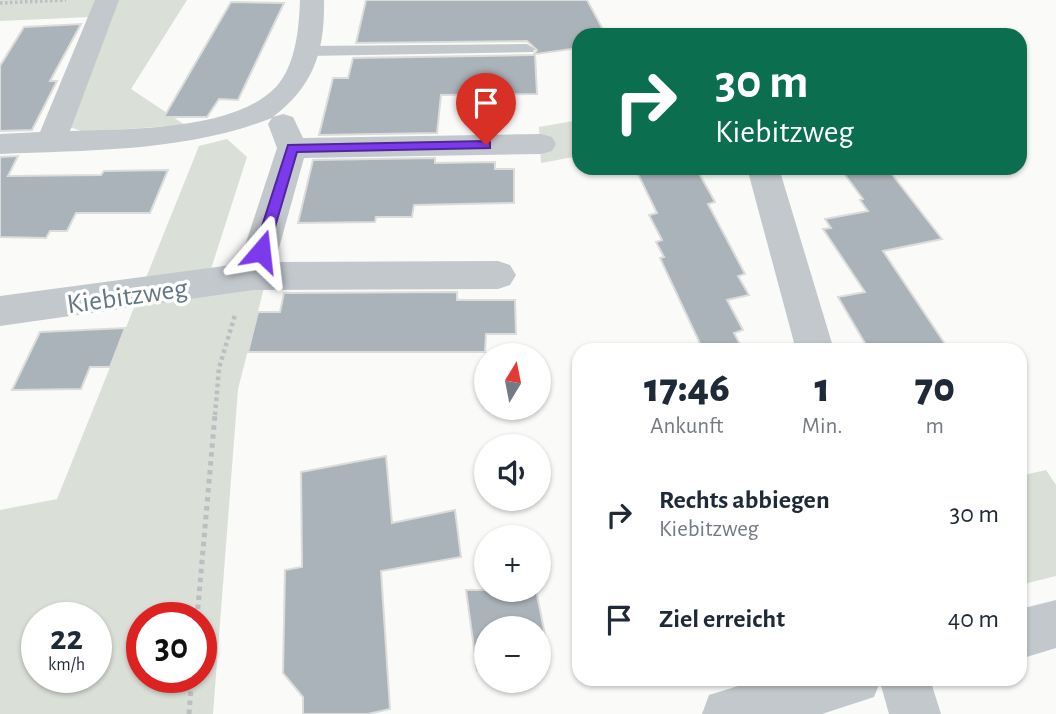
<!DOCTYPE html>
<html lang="de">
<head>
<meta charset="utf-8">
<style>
	body { margin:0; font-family:"Alegreya Sans",sans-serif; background:#f2f2f3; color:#1f2937; height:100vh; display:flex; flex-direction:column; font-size:26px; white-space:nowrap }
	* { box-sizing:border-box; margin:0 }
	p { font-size:23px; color:#747a83 }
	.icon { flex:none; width:38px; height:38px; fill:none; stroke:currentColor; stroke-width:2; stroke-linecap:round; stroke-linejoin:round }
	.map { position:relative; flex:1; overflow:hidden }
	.details { position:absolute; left:572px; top:343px; width:455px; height:343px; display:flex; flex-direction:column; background:#fff; border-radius:21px; box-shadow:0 2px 5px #0004 }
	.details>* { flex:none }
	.banner { position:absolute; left:572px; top:28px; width:455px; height:147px; border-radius:21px; box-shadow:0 2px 5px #0004; background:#0b6e4f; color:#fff; overflow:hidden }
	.needle { width:46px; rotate:10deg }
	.buttons { position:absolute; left:474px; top:343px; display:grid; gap:14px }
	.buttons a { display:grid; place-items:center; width:77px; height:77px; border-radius:50%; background:#fff; box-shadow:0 2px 5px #0004; font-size:35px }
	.speed { position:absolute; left:21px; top:602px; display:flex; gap:14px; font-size:35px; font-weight:700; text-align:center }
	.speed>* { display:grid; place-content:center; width:91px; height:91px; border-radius:50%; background:#fff; box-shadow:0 2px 5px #0004; line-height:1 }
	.speed small { font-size:18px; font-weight:400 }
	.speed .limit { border:10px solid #d22; background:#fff; color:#111 }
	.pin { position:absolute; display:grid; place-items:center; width:60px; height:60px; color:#fff; margin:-72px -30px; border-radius:50% 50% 50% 0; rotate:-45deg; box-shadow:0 0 7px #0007 }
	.pin .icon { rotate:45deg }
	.me { position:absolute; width:77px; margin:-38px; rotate:17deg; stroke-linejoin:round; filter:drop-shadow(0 0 5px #0008) }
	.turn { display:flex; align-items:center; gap:24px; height:147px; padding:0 28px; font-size:32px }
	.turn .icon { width:91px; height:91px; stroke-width:2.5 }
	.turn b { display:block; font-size:49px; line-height:60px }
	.eta { display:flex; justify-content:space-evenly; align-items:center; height:119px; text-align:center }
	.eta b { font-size:42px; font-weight:800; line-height:49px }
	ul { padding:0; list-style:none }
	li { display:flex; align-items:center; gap:21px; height:105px; padding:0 28px }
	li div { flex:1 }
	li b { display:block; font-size:26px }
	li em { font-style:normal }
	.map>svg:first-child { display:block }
</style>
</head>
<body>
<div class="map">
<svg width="1056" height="714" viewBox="0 0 1056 714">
	<rect width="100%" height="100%" fill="#fafaf8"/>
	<g fill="#dadfd7" fill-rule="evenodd">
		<polygon points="0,0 187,0 131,89 185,125 83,132 73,128 43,130 91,17 0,21"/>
		<polygon points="579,120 579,156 541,163 539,127"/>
		<path d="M 227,139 L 247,157 L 210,272 L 265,284 L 238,389 L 213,714 L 0,714 L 0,510 L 57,499 L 199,146 ZM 37,618 L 96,618 L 96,677 L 37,677 ZM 142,618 L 201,618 L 201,677 L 142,677 Z"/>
		<polygon points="1046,470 1056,485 1056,576 1020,585 1020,476"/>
	</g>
	<g fill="#aab3b9" stroke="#dcdcda" stroke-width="2">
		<polygon points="366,0 587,0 606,35 579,35 579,48 535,54 537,94 441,95 437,133 319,135 333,78 348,78 353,58 533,55 537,50 527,41 356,43"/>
		<polygon points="231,2 284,3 238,100 219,99 207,117 164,117"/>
		<polygon points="81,24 50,81 57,81 32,130 0,131 0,66 24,27"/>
		<polygon points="18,156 8,176 101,175 104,171 168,170 150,213 76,213 67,231 50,231 46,238 0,237 0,157"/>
		<polygon points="435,158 435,163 495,162 495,169 514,169 514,203 414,205 412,217 376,217 375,222 298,223 313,160"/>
		<polygon points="638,168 696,168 715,202 708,204 745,274 738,276 749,295 727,300 743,330 734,333 743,350 703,350 660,258 664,257 656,242 662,240 649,215 657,213 637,172 640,172"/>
		<polygon points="840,168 887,168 942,239 883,251 949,350 869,350 838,297 865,292 823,229 831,228 825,219 868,211 860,200 863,199"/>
		<polygon points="457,292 457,300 515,300 516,334 486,334 485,352 248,352 258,312 280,312 284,293"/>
		<polygon points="125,328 110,367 90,367 81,389 12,390 40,332"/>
		<polygon points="386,456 392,523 455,510 461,557 381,571 390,709 368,714 303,714 303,697 283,673 285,570 302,567 301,472"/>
		<polygon points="466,590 536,590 549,655 539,657 539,628 486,628 486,668 477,670"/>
	</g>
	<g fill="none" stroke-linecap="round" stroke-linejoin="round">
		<polyline stroke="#bbbfc2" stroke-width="3.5" stroke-dasharray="2.5 2.5" stroke-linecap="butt" points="0,3 66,0"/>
		<polyline stroke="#bbbfc2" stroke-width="4.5" stroke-dasharray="3.5 3.5" stroke-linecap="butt" points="215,415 219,368 235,315"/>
		<g stroke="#bbbfc2" stroke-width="5" stroke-dasharray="4.5 4.5" stroke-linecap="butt">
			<polyline points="197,618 215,414"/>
			<polyline points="189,714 192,677"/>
		</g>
		<polygon fill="#c3c8cc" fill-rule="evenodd" points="527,44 535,49 533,52 306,56 298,51 306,46"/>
		<g fill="#c3c8cc" fill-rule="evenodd">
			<path d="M 95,0 L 119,0 L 70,131 C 127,129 234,131 276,87 C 296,65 299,28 300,0 L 324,0 C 325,51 314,86 273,117 L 283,114 L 293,117 L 303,138 L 541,134 L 552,137 L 556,144 L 552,151 L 541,154 L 304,158 L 275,262 L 498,261 L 510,265 L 516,275 L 510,285 L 498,289 L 253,290 L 0,326 L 0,296 L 239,264 L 277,148 L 268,124 L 272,118 C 185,152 92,150 0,154 L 0,134 L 40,132 Z"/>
			<polygon points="747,168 779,168 834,350 796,350"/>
			<polygon points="1056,600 1056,648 1020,659 1020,609"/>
			<polygon points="761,679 930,679 941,714 889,714 880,682 874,697 822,714 702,714 709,695"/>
		</g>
	</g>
	<polygon fill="#7c3aed" stroke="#51269a" stroke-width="2" points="486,141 490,142 490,148 297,152 268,251 261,256 254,251 288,145"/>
	<g text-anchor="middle" stroke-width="7" stroke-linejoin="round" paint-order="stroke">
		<g font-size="28" fill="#657683" stroke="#fff">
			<text transform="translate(127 295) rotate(-8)" y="10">Kiebitzweg</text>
		</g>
	</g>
</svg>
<div class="buttons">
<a><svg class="needle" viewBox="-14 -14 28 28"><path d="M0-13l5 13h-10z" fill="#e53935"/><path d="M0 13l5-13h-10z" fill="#747a83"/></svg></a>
<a><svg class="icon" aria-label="sound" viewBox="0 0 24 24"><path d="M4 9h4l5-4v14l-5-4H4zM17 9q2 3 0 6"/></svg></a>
<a>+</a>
<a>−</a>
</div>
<div class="speed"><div>22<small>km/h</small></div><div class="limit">30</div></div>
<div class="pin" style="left:486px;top:145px;background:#d93025"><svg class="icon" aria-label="arrive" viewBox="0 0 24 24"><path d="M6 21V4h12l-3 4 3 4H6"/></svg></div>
<svg class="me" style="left:261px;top:251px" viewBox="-20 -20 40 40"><path d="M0-17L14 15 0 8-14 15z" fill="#7c3aed" stroke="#fff" stroke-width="4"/></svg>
<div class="banner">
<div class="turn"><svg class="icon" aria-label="right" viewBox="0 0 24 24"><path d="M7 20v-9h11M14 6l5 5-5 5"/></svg><div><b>30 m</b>Kiebitzweg</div></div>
</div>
<section class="details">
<div class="eta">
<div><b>17:46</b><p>Ankunft</p></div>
<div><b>1</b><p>Min.</p></div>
<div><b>70</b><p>m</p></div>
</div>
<ul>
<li><svg class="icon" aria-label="right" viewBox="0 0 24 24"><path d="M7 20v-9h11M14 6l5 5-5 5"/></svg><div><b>Rechts abbiegen</b><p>Kiebitzweg</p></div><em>30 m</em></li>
<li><svg class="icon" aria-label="arrive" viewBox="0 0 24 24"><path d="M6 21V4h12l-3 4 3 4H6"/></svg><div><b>Ziel erreicht</b></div><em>40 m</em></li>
</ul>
</section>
</div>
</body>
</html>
